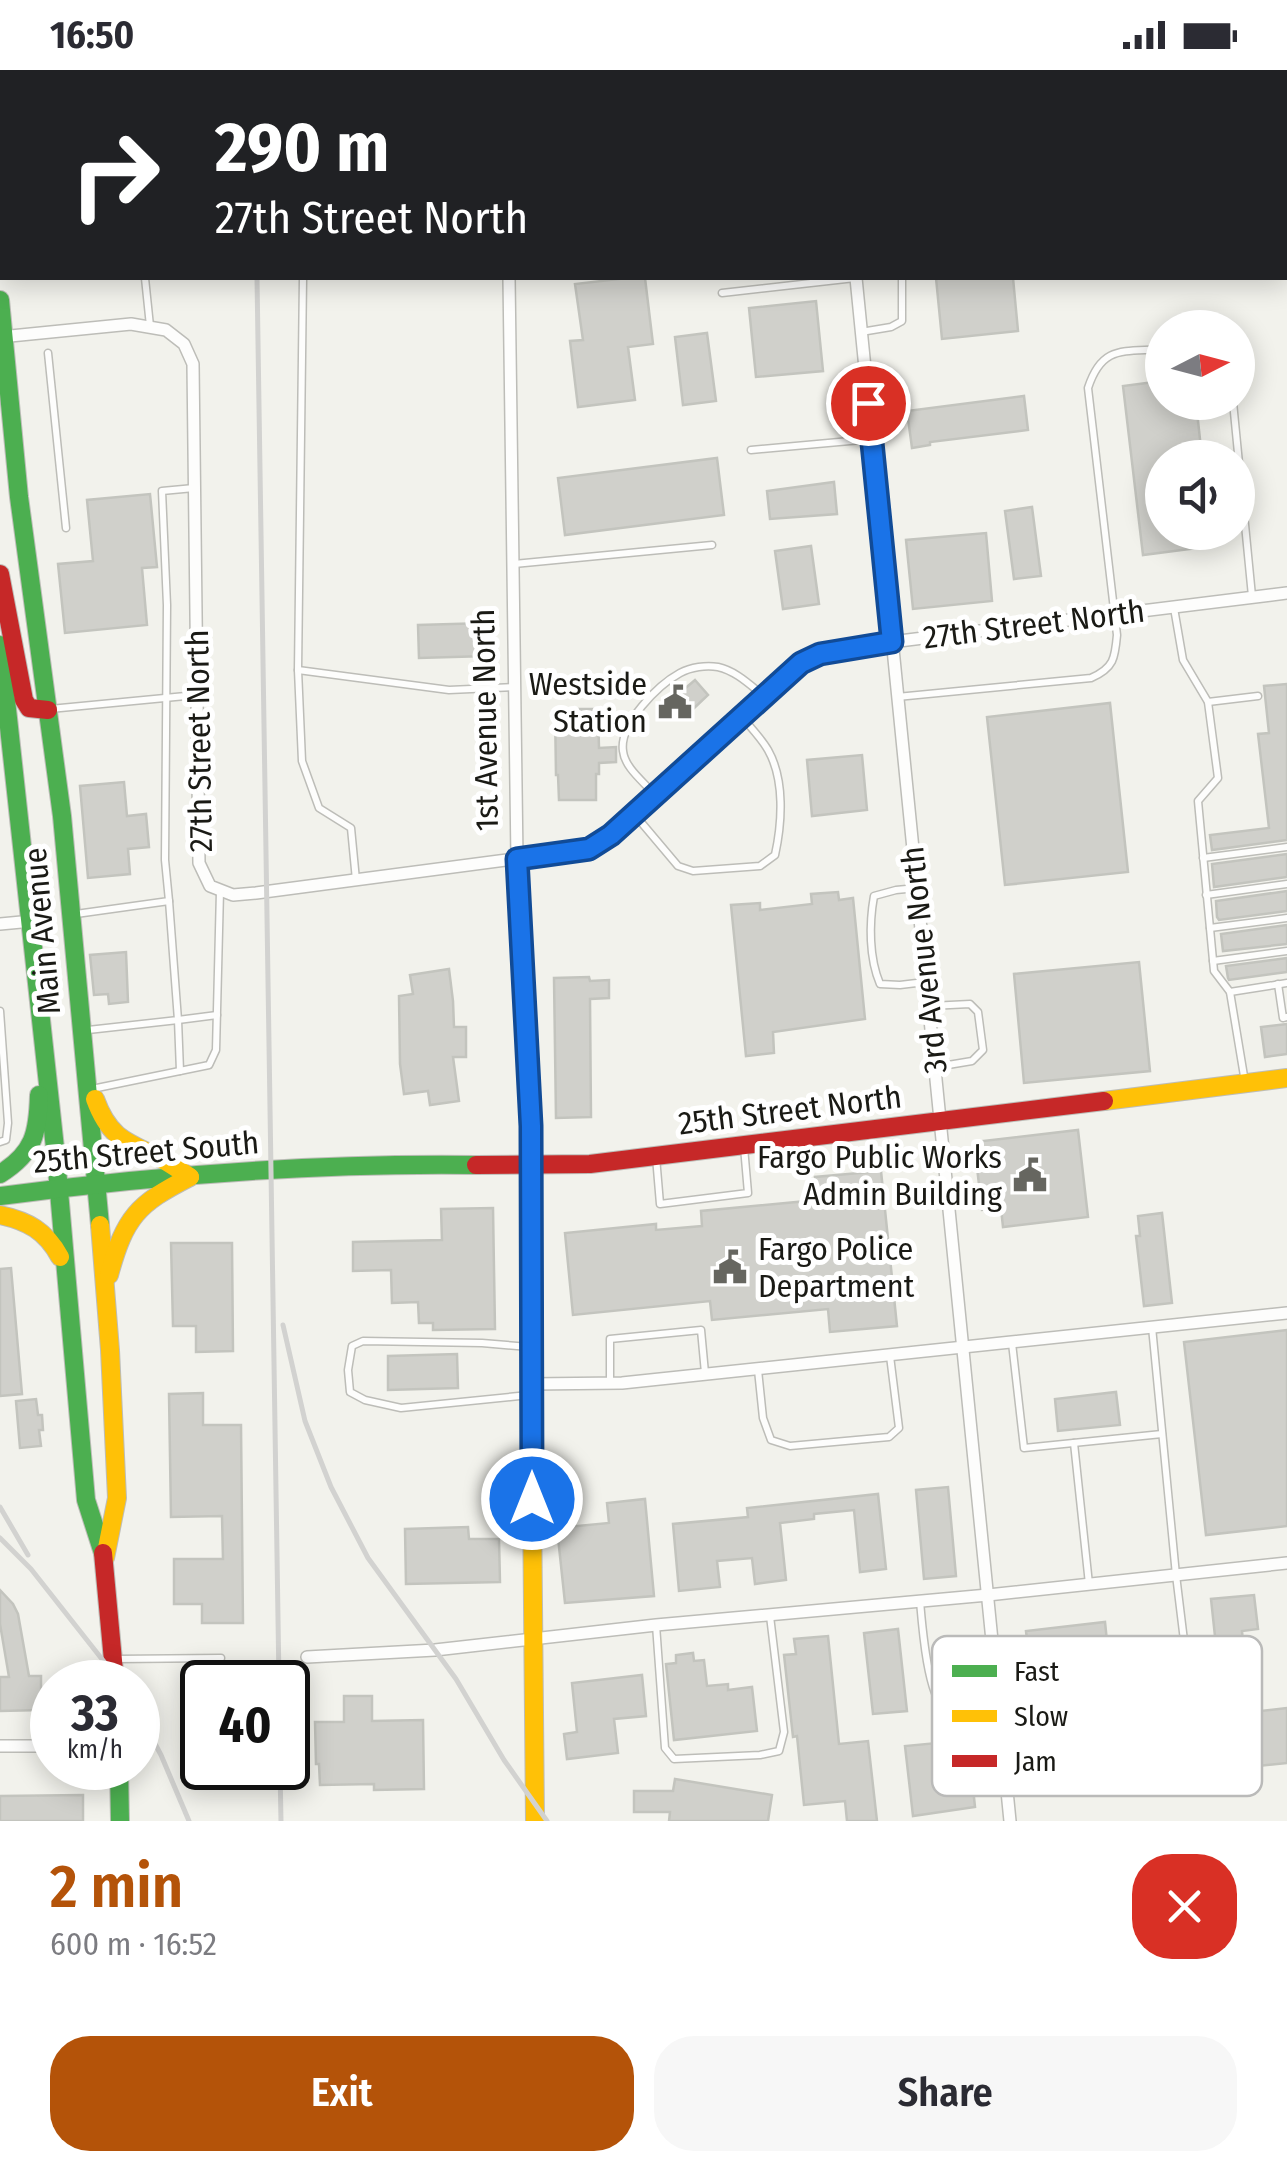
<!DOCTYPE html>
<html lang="en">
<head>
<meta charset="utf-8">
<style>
	body { margin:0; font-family:"Fira Sans Condensed",sans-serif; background:#f7f7f7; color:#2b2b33; height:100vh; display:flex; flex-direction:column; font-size:38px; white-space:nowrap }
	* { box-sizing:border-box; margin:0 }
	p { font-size:32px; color:#7c7c81 }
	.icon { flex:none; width:55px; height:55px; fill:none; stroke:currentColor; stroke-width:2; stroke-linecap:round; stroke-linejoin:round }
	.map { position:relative; height:1751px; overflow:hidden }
	.details { display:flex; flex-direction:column; background:#fff; flex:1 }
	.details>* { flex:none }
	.guide { position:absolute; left:0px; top:0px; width:1288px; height:210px; box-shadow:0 5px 25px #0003; background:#202124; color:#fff; overflow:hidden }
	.needle { width:65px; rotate:84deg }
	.tools { position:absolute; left:1145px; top:240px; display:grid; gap:20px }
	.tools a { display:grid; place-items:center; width:110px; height:110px; border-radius:50%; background:#fff; box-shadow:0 5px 25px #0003; font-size:50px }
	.speed { position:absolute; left:30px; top:1590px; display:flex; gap:20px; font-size:50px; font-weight:700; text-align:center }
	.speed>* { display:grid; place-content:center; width:130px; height:130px; border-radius:50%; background:#fff; box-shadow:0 5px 25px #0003; line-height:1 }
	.speed small { font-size:25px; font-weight:400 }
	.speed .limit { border:5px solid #111; border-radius:15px; background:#fff; color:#111 }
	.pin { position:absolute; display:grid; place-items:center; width:85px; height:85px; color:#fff; margin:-42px; border:5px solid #fff; border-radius:50%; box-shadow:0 2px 10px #0007 }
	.me { position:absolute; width:110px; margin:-55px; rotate:0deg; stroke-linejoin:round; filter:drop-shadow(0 0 8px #0008) }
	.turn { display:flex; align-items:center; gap:35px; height:210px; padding:0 50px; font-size:45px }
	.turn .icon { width:130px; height:130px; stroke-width:2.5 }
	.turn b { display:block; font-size:70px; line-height:85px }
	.round { display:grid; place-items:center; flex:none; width:105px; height:105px; border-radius:40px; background:#f7f7f7 }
	.headline { display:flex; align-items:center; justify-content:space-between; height:170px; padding:0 50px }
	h1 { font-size:60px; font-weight:600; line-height:75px; color:#b45309 }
	.button { display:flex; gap:20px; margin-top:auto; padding:20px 50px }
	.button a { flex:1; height:115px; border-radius:40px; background:#b45309; color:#fff; font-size:40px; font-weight:600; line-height:115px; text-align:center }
	.button a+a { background:#f7f7f7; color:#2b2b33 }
	.status { display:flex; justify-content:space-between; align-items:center; height:70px; padding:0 50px; background:#fff; direction:ltr }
	.status svg { height:28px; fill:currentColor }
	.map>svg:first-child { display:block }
</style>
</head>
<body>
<div class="status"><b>16:50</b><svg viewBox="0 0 49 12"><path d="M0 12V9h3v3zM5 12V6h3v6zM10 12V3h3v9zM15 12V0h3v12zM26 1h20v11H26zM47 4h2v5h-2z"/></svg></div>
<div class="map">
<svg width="1287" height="1751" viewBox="0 0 1287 1751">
	<rect width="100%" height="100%" fill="#f2f2ec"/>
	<g fill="#d0d0cb" stroke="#c3c4be" stroke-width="2.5">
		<polygon points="627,208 645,208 653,274 628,277 635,330 578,337 570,271 583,270 575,214"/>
		<polygon points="936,208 1013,208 1018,261 942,269"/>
		<polygon points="816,231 823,301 756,307 749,238"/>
		<polygon points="707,263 716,331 683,335 675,267"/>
		<polygon points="1162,311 1162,332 1196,332 1202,388 1162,388 1162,462 1211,462 1213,476 1143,485 1123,316"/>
		<polygon points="1024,326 1028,360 930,372 930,375 912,378 907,341"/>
		<polygon points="717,388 724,445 565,465 558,408"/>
		<polygon points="834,412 837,444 770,449 767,421"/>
		<polygon points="150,424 157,497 142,498 147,555 65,563 58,494 93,491 87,430"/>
		<polygon points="1032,437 1041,506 1014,509 1005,441"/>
		<polygon points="986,463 992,531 913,539 906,470"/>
		<polygon points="811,476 819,534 783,539 775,481"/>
		<polygon points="486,553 487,586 419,588 418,555"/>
		<polygon points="695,610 708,625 689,643 675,627"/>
		<polygon points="1287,614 1287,770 1212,780 1210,765 1269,758 1258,664 1269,663 1264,616"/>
		<polygon points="1110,633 1128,802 1005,815 987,647"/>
		<polygon points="555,639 598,639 599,678 616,677 616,692 599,693 599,704 596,704 596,730 559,730 558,705 556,705"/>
		<polygon points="862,685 867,740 812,746 807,690"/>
		<polygon points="124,712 127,746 146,744 149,777 128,779 130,804 88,808 80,716"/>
		<polygon points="1287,784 1287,807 1214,817 1212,794"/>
		<polygon points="1287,821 1287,841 1219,850 1217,847 1216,831"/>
		<polygon points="838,822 839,830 853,828 865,949 773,962 774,983 746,986 731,835 760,833 760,840 812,834 811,824"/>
		<polygon points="1287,855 1287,874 1223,881 1221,864"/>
		<polygon points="126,882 128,932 109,934 108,924 94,925 90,885"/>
		<polygon points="1287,888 1287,902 1229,910 1228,908 1226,896"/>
		<polygon points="1139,892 1150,1001 1024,1013 1014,904"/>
		<polygon points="449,899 453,931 454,957 466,957 466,987 453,987 459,1031 430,1035 428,1021 404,1024 400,994 399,926 413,924 410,905"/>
		<polygon points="589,907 590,911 609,910 609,928 590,929 591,1047 556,1048 554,908"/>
		<polygon points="1287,954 1287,984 1265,987 1261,957"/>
		<polygon points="1078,1060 1088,1147 1003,1157 1001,1138 982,1140 974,1072"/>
		<polygon points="881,1101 897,1256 830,1262 828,1239 712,1250 710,1231 573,1245 565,1163 656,1154 656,1160 702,1156 701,1141 817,1130 815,1107"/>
		<polygon points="493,1138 495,1259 433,1260 433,1253 419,1253 418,1232 392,1233 391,1200 353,1201 353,1172 442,1170 441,1139"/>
		<polygon points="1162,1143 1172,1233 1144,1236 1136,1166 1140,1166 1138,1146"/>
		<polygon points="171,1173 232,1173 233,1281 196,1282 196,1256 173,1256"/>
		<polygon points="11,1198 22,1324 0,1326 0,1199"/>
		<polygon points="1287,1260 1287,1456 1206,1465 1184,1272"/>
		<polygon points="457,1284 458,1318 388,1320 388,1286"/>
		<polygon points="1116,1322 1120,1355 1058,1361 1055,1329"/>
		<polygon points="203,1323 203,1355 241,1355 243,1553 202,1553 202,1534 174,1534 174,1489 223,1489 222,1446 171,1447 169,1324"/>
		<polygon points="36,1329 38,1345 42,1345 43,1360 39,1360 41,1376 20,1378 16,1331"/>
		<polygon points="948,1417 956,1506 924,1509 916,1420"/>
		<polygon points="878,1424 886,1499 860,1502 854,1440 814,1444 814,1449 780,1453 786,1510 755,1514 752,1488 717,1491 720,1517 679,1521 673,1454 748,1447 747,1438"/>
		<polygon points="645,1429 654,1526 565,1533 557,1458 609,1453 607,1433"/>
		<polygon points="468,1457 469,1469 499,1469 500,1512 406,1514 405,1459"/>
		<polygon points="0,1520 13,1534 18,1544 29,1606 41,1606 41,1640 0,1641 0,1607 9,1607 0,1554"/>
		<polygon points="1254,1525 1258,1559 1242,1561 1244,1582 1217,1585 1211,1529"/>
		<polygon points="1105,1552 1112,1620 1034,1629 1026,1561"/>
		<polygon points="898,1559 907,1641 873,1644 864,1563"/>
		<polygon points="828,1566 839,1674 868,1671 877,1751 847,1751 845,1731 804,1735 797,1666 793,1667 784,1585 796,1584 794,1569"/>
		<polygon points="693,1583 694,1591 704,1590 707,1616 728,1614 728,1620 752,1617 757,1661 674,1670 666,1594 676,1593 676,1585"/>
		<polygon points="642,1605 646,1646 614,1649 618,1683 567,1689 564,1664 577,1662 572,1613"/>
		<polygon points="344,1626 372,1626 372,1651 423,1650 424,1719 374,1720 374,1714 320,1715 319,1694 316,1694 315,1652 344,1652"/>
		<polygon points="186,1629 202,1629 202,1663 187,1663"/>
		<polygon points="1287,1638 1287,1693 1230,1699 1224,1645"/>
		<polygon points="968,1670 975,1737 913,1746 905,1676"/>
		<polygon points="675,1709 772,1725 768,1751 669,1751 670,1742 634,1742 634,1721 673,1721"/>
		<polygon points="83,1725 83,1751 0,1751 0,1726"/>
	</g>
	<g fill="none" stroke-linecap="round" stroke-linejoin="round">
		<g stroke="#bdbdb8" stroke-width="9">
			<g id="lane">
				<polyline points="22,0 22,2"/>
				<polyline points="123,0 123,2"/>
				<polyline points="145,208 150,256"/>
				<polyline points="303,208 298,600 302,691 319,738 351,758 356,810"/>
				<polyline points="722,223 855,208"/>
				<polyline points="861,262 891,257 902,251 902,208"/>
				<polyline points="48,283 66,458"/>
				<polyline points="1233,332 1252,526"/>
				<polyline points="751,380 872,369"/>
				<polyline points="514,494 712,475"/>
				<polyline points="1174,538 1183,590 1208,632 1218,708 1198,731 1214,901 1230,922 1245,1012"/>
				<polyline points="298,600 449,620 514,617"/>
				<path d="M 897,627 L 1091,608 C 1114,598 1115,588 1117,565 L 1088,318 C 1102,275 1123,282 1162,279"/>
				<polyline points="1208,632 1258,626"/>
				<polyline points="50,639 196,625"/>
				<path d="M 654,724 C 643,711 625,698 623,681 C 619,654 658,615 680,603 C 691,597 706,595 718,597 C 736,601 750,615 764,626"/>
				<path d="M 635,745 L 678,796 L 693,801 L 760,796 L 775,785 C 782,753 785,710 768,680 C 761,668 751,658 742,647"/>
				<polyline points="1203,788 1287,777"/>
				<path d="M 917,818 L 896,820 L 874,826 C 869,854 869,888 880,914 L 900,915 L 925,912"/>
				<polyline points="1206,825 1287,814"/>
				<polyline points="76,844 169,831 165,790 167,535 162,421 194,418"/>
				<polyline points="1210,858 1287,848"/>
				<polyline points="1213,891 1287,881"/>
				<polyline points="1278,914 1283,948 1287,947"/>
				<polyline points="1230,922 1287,913"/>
				<polyline points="930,936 970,934 978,942 983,980 972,991 936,997"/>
				<polyline points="0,941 8,1053 6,1070 0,1072"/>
				<polyline points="88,960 178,950 169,831"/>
				<polyline points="180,1001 178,950 217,945"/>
				<polyline points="92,1019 209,995 216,980 220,821"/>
				<polyline points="656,1087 660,1134 748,1123 744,1077"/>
				<polyline points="1152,1257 1176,1505 1197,1677"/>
				<polyline points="1012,1273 1024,1378 1162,1364"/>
				<polyline points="529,1277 482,1273 363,1271 352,1276 348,1300 350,1322 365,1330 401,1338 529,1325"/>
				<polyline points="758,1300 763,1348 771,1370 790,1376 889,1367 899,1358 890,1286"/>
				<polyline points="610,1312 610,1269 701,1260 705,1303"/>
				<polyline points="1074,1373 1089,1514"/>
				<path d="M 920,1531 C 922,1554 927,1624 944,1638 C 959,1651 981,1645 998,1644"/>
				<polyline points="656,1555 665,1678 674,1689 760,1685 779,1681 784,1662 770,1546"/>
				<polyline points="117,1589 221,1588"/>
			</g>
		</g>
		<g stroke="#bdbdb8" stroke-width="14">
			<g id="street">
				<polyline points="506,0 506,2"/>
				<polyline points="838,0 838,2"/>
				<polyline points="1012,0 1012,2"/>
				<polyline points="1285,28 1287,27"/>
				<polyline points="509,208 517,789 532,1096"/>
				<polyline points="856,208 1010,1751"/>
				<polyline points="0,267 131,254 166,260 184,274 193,294 199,793 210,816 233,825 256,823 589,779 611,765 801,593 820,584 859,576 1287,523"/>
				<polyline points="0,854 32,851"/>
				<polyline points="531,1314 622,1313 1287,1243"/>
				<polyline points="307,1587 435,1580 656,1555 988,1525 1287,1493"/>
				<polyline points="0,1676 52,1676"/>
			</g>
		</g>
		<g stroke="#bdbdb8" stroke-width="20">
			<g id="fast">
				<polyline points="0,230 19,427 62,746 100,1155"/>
				<polyline points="0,575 56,1087 86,1430 103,1483"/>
				<path d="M 0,1104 C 34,1083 38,1063 39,1025"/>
				<path d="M 0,1126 C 157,1105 318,1093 476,1095"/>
				<polyline points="119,1698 120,1751"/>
			</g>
		</g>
		<g stroke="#bdbdb8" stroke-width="20">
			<g id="slow">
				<path d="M 95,1029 C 108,1065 123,1071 156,1086 C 168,1092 179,1100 190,1107"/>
				<polyline points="1104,1031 1287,1008"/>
				<path d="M 0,1145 C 28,1151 46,1161 60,1187"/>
				<polyline points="100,1155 110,1280 117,1428 105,1488"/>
				<path d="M 109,1205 C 125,1147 137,1134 190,1107"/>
				<polyline points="532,1428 535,1751"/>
			</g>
		</g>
		<g stroke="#bdbdb8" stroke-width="20">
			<g id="jam">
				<polyline points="0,504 24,630 29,638 48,640"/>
				<polyline points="476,1095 590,1094 1104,1031"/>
				<polyline points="532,1428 530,1277 532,1096"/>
				<polyline points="103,1483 115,1612"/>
			</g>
		</g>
		<use href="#lane" stroke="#fdfdfc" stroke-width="6"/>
		<use href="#street" stroke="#fdfdfc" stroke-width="11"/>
		<use href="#fast" stroke="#4caf50" stroke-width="18"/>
		<use href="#slow" stroke="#ffc107" stroke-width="18"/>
		<use href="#jam" stroke="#c62828" stroke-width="18"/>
		<g stroke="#d2d2d0" stroke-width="5">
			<polyline points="238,0 238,2"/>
			<polyline points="254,0 254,2"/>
			<polyline points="257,208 279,1612"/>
			<polyline points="283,1255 305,1351 331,1417 368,1488 456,1609 504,1690 547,1751"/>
			<polyline points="0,1437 28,1485"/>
			<polyline points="0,1468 31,1499 120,1612"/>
			<polyline points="138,1642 161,1685 189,1751"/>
			<polyline points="280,1698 281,1751"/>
		</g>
	</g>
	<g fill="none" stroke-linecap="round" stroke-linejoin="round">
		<g stroke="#114b97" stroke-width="25">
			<polyline id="route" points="532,1429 531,1056 517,789 589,779 611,765 801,593 820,584 892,572 868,333"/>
		</g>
		<use href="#route" stroke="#1a73e8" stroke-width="18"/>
	</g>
	<defs>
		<g id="civic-bare" transform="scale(2.7)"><path d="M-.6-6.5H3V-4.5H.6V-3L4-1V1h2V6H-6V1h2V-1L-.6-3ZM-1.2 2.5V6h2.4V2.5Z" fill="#666660" stroke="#fff" stroke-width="2.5" paint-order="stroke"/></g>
	</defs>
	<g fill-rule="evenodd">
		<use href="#civic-bare" x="675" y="632"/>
		<use href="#civic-bare" x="1030" y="1105"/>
		<use href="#civic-bare" x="730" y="1197"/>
	</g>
	<g text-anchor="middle" stroke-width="10" stroke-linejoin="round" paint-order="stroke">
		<g font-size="32" fill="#1a1a15" stroke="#fff">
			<text transform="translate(1034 554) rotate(-7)" y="11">27th Street North</text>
			<text transform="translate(485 650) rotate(-91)" y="11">1st Avenue North</text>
			<text transform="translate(199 671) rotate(-91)" y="11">27th Street North</text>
			<text transform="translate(42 861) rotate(-95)" y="11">Main Avenue</text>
			<text transform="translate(924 890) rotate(-96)" y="11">3rd Avenue North</text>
			<text transform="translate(790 1040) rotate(-7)" y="11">25th Street North</text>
			<text transform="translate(146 1082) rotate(-5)" y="11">25th Street South</text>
		</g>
		<g font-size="32" fill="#1a1a15" stroke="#fff" text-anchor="end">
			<text x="647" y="625">Westside<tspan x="647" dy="37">Station</tspan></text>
			<text x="1002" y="1098">Fargo Public Works<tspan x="1002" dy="37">Admin Building</tspan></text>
			<text x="758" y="1190" text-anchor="start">Fargo Police<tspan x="758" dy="37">Department</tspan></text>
		</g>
	</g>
	<rect x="932" y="1566" width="330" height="160" rx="15" fill="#fff" stroke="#babab9" stroke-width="2.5"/>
	<rect x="952" y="1595" width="45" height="12" fill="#4caf50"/>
	<rect x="952" y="1640" width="45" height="12" fill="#ffc107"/>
	<rect x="952" y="1685" width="45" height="12" fill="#c62828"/>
	<g font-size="28" fill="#1a1a15">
		<text x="1014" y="1611">Fast</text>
		<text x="1014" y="1656">Slow</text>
		<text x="1014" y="1701">Jam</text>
	</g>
</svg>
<div class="tools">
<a><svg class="needle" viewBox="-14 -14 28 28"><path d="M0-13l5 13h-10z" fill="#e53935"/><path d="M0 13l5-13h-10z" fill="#7c7c81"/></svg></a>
<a><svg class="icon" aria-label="sound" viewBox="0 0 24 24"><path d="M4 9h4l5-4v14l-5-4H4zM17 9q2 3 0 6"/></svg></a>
</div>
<div class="speed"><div>33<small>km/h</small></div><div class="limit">40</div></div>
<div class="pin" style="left:868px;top:333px;background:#d93025"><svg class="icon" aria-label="arrive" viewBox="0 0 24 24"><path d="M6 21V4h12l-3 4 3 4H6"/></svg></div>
<svg class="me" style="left:532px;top:1429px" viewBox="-20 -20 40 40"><circle r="17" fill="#1a73e8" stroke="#fff" stroke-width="3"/><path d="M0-11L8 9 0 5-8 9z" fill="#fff"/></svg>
<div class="guide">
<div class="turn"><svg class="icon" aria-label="right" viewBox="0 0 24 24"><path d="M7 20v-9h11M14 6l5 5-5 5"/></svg><div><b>290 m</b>27th Street North</div></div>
</div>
</div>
<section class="details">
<div class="headline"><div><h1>2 min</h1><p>600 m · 16:52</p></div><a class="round" style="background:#d93025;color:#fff"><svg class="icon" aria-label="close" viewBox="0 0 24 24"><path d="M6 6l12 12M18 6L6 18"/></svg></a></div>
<div class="button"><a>Exit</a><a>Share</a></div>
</section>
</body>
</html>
